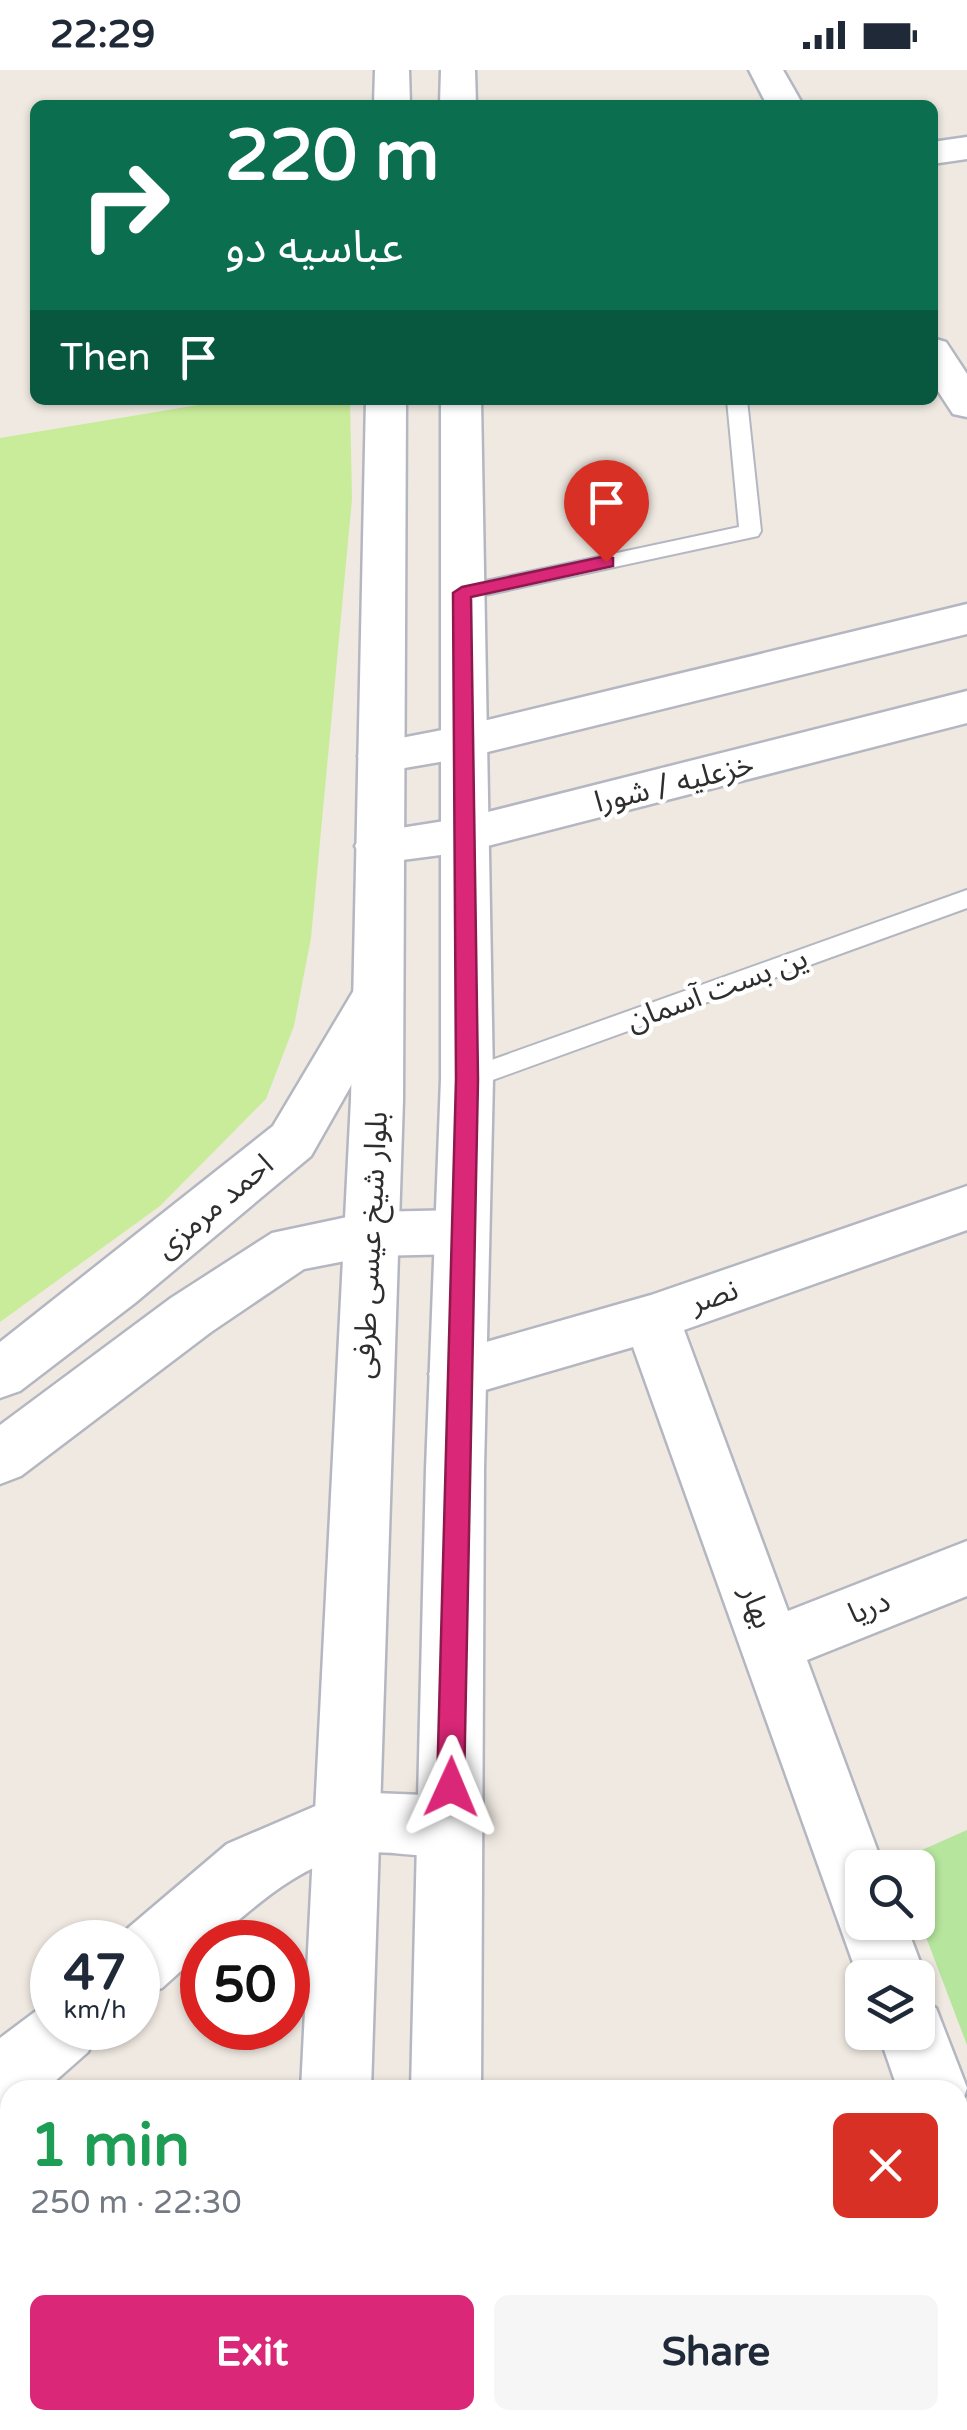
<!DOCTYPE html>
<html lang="en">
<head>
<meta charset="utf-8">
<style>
	body { margin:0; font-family:"Varela Round","Noto Sans Arabic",sans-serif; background:#f6f6f7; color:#1f2937; height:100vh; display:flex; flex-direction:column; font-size:38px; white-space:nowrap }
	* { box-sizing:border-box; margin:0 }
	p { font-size:32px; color:#747a83 }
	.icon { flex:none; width:55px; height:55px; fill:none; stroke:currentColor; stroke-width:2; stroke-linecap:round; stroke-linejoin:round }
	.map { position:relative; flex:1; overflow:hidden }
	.panel { position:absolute; left:0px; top:2010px; width:968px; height:350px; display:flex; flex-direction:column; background:#fff; border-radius:30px 30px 0 0; box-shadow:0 2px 8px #0004 }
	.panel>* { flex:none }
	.top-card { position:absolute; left:30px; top:30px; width:908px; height:305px; border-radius:15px; box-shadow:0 2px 8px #0004; background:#0b6e4f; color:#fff; overflow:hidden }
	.buttons { position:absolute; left:845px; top:1780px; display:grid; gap:20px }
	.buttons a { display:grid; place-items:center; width:90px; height:90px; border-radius:15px; background:#fff; box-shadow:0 2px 8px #0004; font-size:50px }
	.speed { position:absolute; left:30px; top:1850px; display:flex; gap:20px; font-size:50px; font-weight:700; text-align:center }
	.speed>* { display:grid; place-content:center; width:130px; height:130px; border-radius:50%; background:#fff; box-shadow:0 2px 8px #0004; line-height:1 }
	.speed small { font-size:25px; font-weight:400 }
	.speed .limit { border:15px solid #d22; background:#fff; color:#111 }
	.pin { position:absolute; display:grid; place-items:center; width:85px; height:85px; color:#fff; margin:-102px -42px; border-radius:50% 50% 50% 0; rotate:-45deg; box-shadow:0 0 10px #0007 }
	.pin .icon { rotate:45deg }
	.me { position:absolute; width:110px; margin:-55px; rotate:1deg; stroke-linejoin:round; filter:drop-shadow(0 0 8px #0008) }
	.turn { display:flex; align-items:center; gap:35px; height:210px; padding:0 30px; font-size:45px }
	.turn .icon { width:130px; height:130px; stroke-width:2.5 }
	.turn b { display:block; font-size:70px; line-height:85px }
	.then { display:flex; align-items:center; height:95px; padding:0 30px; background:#0003; gap:20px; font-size:38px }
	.round { display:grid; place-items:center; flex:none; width:105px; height:105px; border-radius:15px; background:#f6f6f7 }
	.overview { display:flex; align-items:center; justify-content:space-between; height:170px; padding:0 30px }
	h1 { font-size:60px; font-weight:700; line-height:75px; color:#1e9e55 }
	.primary-button { display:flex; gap:20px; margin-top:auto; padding:20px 30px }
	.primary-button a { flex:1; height:115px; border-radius:15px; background:#db2777; color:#fff; font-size:40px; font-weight:700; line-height:115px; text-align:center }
	.primary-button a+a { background:#f6f6f7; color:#1f2937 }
	.status { display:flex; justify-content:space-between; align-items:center; height:70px; padding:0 50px; background:#fff; direction:ltr }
	.status svg { height:28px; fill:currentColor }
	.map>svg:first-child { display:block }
</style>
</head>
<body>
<div class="status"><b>22:29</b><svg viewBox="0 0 49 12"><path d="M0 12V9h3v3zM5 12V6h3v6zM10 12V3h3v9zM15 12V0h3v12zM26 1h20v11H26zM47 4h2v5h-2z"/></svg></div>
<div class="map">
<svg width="967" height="2360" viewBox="0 0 967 2360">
	<rect width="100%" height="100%" fill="#efe9e1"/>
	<polygon fill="#b6e59e" points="967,1760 967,1975 918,1846 918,1798 899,1797 897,1791"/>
	<polygon fill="#c9ec9a" points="350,330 352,429 311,868 294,956 266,1029 160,1136 0,1252 0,368 198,335"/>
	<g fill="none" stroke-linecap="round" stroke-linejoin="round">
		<g stroke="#b4b7c1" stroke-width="4">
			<g id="lane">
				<polygon points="727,330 747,330 761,461 758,466 462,530 454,528 454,518 462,516 739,457"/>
				<polygon points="967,820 967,838 476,1016 467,1019 454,1009 458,1002"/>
			</g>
		</g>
		<g stroke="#b4b7c1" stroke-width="5">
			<g id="street">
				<polygon points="749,0 783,0 803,35 767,35"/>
				<polygon points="967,67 967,89 932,94 932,72"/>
				<polygon points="932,268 946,272 967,304 967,347 953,344 932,312"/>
				<polygon points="967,534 967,564 463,688 381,702 365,697 358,686 365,675 463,656"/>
				<polygon points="967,621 967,653 464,782 379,793 362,788 355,776 362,764 464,748"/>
				<polygon points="378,905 396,910 403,924 311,1086 135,1233 20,1321 0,1328 0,1272 273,1056 360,910"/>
				<polygon points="967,1116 967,1160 684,1260 788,1541 967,1471 967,1526 807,1590 884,1798 862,1798 862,1852 905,1852 926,1908 918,1928 918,1908 862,1908 862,1918 633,1277 458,1328 438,1321 429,1304 438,1287 458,1280 651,1225"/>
				<polygon points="462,1140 481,1146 489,1162 481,1178 462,1184 371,1186 304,1199 211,1262 21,1406 0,1414 0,1355 171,1228 272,1163 371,1142"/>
				<path d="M 348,1722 L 450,1726 L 473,1735 L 482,1757 L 473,1779 C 432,1796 391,1775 350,1785 C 296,1797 253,1838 213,1872 L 202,1872 L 202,1882 L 162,1918 L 138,1927 L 138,1872 L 114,1870 L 227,1774 Z"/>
				<polygon points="52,1929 52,1958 98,1958 88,1982 45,2020 10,2020 10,2043 0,2048 0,1968"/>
				<polygon points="918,1930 936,1938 967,2018 958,2045 958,2020 898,2020 878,1962 918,1962"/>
				<polygon points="958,2053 967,2056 967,2149 958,2146"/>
			</g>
		</g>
		<g stroke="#b4b7c1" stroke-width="5">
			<g id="secondary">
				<polygon points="375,0 409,0 410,35 374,35"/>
				<polygon points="441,0 475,0 476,35 440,35"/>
				<polygon points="366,330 406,330 403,1030 371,2020 301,2020 351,1030"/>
				<polygon points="441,330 481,330 493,1009 484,1399 481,2020 411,2020 426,1399 441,1009"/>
				<polygon points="282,2350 356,2350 356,2360 280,2360"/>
				<polygon points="405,2350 479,2350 480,2360 404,2360"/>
			</g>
		</g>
		<use href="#lane" fill="#fff" fill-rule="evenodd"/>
		<use href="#street" fill="#fff" fill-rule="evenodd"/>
		<use href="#secondary" fill="#fff" fill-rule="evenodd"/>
	</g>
	<polygon fill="#db2777" stroke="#8e194d" stroke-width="2.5" points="606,486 613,488 613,496 471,527 478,1009 464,1717 460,1726 451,1730 441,1726 437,1717 456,1009 453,523 462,517"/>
	<g text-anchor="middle" stroke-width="9" stroke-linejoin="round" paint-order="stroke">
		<g font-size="30" fill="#2e2e2e" stroke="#fff">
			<text transform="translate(674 713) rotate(-14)" y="10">خزعلیه / شورا</text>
			<text transform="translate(717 919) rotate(-20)" y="10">ین بست آسمان</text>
			<text transform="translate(214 1136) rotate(-40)" y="10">احمد مرمزی</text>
			<text transform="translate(370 1175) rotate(-87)" y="10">بلوار شیخ عیسی طرفی</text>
			<text transform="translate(714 1226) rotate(-19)" y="10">نصر</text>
			<text transform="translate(757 1537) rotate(70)" y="10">بهار</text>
			<text transform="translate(869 1537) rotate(-22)" y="10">دریا</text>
		</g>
	</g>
</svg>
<div class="buttons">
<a><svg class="icon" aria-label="search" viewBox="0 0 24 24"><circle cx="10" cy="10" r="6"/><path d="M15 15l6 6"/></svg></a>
<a><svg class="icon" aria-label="layers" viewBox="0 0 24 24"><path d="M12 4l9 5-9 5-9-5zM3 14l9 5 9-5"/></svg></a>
</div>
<div class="speed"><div>47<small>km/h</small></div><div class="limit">50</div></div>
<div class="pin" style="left:606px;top:492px;background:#d93025"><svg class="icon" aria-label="arrive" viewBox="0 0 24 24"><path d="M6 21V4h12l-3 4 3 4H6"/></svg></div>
<svg class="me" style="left:451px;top:1717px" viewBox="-20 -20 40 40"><path d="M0-17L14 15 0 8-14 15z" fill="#db2777" stroke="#fff" stroke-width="4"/></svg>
<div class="top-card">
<div class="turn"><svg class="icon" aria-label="right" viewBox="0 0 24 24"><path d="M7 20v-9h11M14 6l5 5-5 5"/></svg><div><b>220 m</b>عباسیه دو</div></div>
<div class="then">Then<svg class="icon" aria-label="arrive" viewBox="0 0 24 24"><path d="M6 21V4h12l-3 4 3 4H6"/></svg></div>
</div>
<section class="panel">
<div class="overview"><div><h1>1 min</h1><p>250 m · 22:30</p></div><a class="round" style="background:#d93025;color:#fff"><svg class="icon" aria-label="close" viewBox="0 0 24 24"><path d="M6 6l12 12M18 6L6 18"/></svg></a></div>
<div class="primary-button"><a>Exit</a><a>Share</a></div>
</section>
</div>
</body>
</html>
